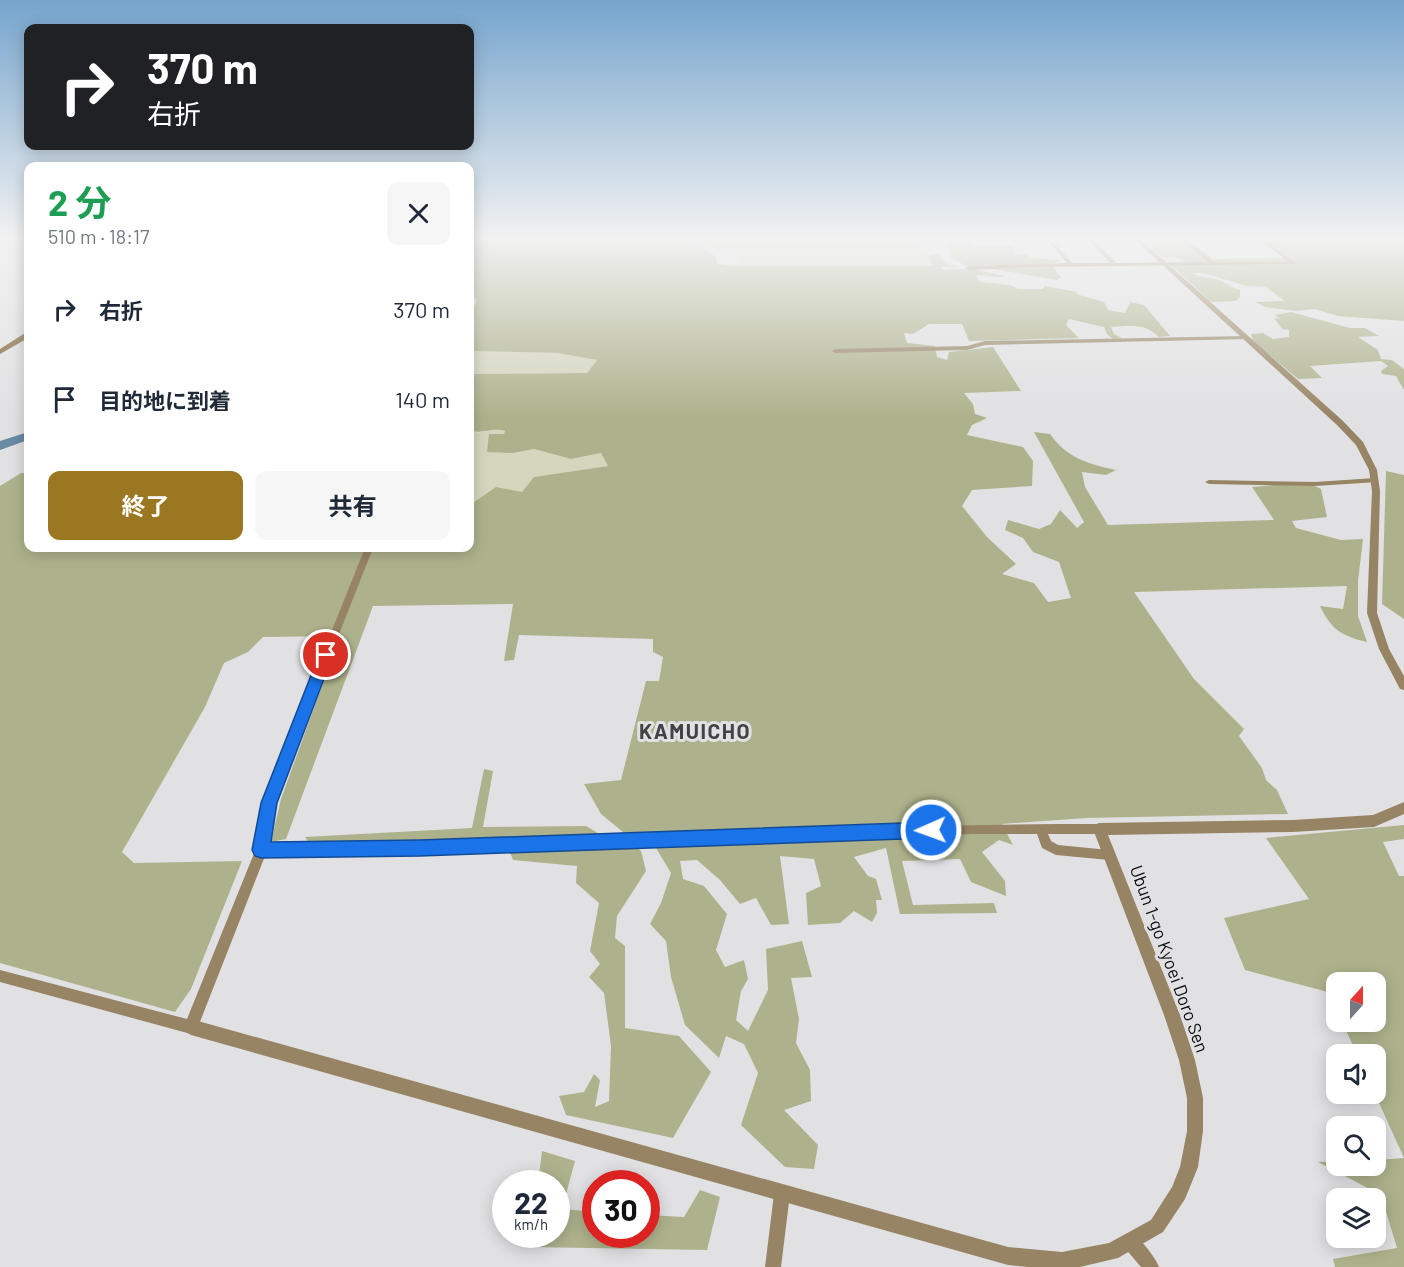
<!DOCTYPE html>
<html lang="ja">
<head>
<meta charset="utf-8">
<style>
	body { margin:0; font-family:Barlow,"Noto Sans JP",sans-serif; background:#f6f6f7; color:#1f2937; height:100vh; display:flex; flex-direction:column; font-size:22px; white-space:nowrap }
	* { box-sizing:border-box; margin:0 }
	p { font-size:20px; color:#747a83 }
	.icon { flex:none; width:33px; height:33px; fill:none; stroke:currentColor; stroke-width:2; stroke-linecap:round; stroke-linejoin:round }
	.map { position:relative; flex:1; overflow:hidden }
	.side { position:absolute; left:24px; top:162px; width:450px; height:390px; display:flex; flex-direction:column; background:#fff; border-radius:12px; box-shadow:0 3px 15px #0003 }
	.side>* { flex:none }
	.guide { position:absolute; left:24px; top:24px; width:450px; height:126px; border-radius:12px; box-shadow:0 3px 15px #0003; background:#202124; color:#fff; overflow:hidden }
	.needle { width:39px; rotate:21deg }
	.buttons { position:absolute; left:1326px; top:972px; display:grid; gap:12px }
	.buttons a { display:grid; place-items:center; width:60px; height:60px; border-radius:12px; background:#fff; box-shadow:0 3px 15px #0003; font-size:30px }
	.speed { position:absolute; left:492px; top:1170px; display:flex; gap:12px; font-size:30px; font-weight:700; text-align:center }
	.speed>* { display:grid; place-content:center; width:78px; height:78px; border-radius:50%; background:#fff; box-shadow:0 3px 15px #0003; line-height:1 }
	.speed small { font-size:15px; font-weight:400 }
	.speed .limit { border:9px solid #d22; background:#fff; color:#111 }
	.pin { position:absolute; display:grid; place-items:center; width:51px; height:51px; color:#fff; margin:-26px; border:3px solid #fff; border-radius:50%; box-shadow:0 2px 6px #0007 }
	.me { position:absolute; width:66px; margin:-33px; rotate:268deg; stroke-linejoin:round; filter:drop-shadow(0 0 4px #0008) }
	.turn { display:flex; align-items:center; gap:21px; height:126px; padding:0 24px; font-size:27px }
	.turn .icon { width:78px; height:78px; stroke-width:2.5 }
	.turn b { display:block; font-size:42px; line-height:51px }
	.round { display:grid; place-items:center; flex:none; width:63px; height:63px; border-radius:12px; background:#f6f6f7 }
	.headline { display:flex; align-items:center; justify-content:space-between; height:102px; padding:0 24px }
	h1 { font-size:36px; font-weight:700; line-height:45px; color:#1e9e55 }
	.action { display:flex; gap:12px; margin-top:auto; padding:12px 24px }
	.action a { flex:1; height:69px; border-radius:12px; background:#9b7722; color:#fff; font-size:24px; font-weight:700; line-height:69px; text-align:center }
	.action a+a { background:#f6f6f7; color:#1f2937 }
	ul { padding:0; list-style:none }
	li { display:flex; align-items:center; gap:18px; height:90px; padding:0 24px }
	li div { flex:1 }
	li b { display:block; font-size:22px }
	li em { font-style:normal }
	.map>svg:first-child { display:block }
</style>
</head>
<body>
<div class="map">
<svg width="1404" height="1267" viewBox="0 0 1404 1267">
	<rect width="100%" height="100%" fill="#e1e1e3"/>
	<g fill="#d4d6be">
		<polygon points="704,239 920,239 929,255 924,256 928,263 740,262 739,256 705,247"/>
		<polygon points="473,351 558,353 597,360 587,373 470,374 470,355"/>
		<polygon points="497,429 506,431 504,434 513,453 534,449 571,459 601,453 608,466 534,477 522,492 470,505 470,430 478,433"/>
	</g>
	<g fill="#aeb28c">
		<path d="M 470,239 L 699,239 L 695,246 L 706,249 L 716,257 L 717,264 L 735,266 L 932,266 L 929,256 L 938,254 L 947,264 L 961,267 L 940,267 L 944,270 L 973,269 L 1006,276 L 1001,277 L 977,275 L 977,278 L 981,282 L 1010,285 L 1018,289 L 1042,289 L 1045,286 L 1077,292 L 1076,294 L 1104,302 L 1108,310 L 1125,313 L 1130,302 L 1144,305 L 1170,336 L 1159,337 C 1145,323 1130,326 1111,327 L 1114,334 L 1122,338 L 1113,339 L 1107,334 L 1104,327 L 1069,319 L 1066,325 L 1079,338 L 969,341 L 962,324 L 929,324 L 913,334 L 904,333 L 907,343 L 935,346 L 937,357 L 947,360 L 949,352 L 993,347 L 1021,391 L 964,393 L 973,404 L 975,414 L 987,418 L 972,425 L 967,435 L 1023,447 L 1033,461 L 1032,486 L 972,490 L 962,506 L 987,537 L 1016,564 L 1002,574 L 1034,583 L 1048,602 L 1071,598 L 1059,562 L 1033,552 L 1023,538 L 1005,530 L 1008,520 L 1039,529 L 1051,524 L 1060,510 L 1077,528 L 1084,522 L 1034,432 L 1050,434 C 1067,458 1088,464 1116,470 L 1106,475 L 1082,472 L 1085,487 L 1108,525 L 1274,520 L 1252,487 L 1307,482 L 1321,489 L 1327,517 L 1292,521 L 1296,528 L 1341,540 L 1363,539 L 1358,581 L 1358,616 L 1367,642 C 1341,636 1331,629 1320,606 L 1343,609 L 1347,586 L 1134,592 L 1194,679 L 1244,729 L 1239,736 L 1262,768 L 1266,780 L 1277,790 L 1288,814 L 1086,818 L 1002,824 L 1013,845 L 999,840 L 982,852 L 1005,881 L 1006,896 L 971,882 L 960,859 L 902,861 L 913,905 L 994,903 L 997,913 L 900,914 L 886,848 L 854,857 L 868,876 L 876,879 L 882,900 L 876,900 L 877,913 L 872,922 L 854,911 L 840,923 L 808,925 L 806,893 L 821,886 L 814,859 L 780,856 L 789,924 L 771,925 L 756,898 L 740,904 L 720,880 L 697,860 L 680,861 L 683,879 L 704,886 L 727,914 L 716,950 L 725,967 L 744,960 L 748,979 L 741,991 L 736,1020 L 748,1031 L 768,990 L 766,949 L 802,941 L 812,977 L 791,978 L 799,1019 L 796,1043 L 810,1070 L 811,1101 L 784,1110 L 818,1145 L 814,1169 L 785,1167 L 741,1125 L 758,1073 L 744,1044 L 726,1036 L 719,1058 L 685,1025 L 671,977 L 666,941 L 650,924 L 661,903 L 671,873 L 656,848 L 623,832 L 601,814 L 584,784 L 621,780 L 646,681 L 659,681 L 663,657 L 653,652 L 653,639 L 519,635 L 514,660 L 504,661 L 513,604 L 373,606 L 286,839 L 271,842 L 281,799 L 340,636 L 263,637 L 248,652 L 224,663 L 205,707 L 122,852 L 134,863 L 242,861 L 191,989 L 175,1012 L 0,963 L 0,486 L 21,473 L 28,473 L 28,548 L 470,548 L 470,505 L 496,487 L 522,492 L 534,477 L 608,466 L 601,453 L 571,459 L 534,449 L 513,453 L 487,452 L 489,434 L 504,434 L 505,431 C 492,427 482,435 470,430 L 470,374 L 587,373 L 597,360 L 558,353 L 473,351 L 470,355 L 470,318 L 477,300 L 470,292 Z"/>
		<polygon points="953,239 969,239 973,246 1013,246 1016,254 1027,254 1031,258 1058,260 1060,262 1050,264 1061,277 1057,280 987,268 1000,265 966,266 948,256 952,255 947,245 954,243"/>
		<path d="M 1189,239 L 1213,259 L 1281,258 L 1285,256 L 1263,239 L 1404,239 L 1404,321 L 1338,316 L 1315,309 L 1296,311 L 1265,307 L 1256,302 L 1285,301 L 1266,287 L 1247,286 L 1203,273 L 1192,273 C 1200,279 1212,276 1221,281 C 1228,284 1232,288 1240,290 L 1240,297 L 1236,301 L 1211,302 L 1169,263 L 1185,262 L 1175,257 L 1161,257 L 1143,240 L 1180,242 Z"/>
		<polygon points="1291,312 1350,328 1365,328 1379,336 1358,337 1378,350 1381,359 1392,360 1404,369 1404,390 1396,376 1382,374 1381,371 1388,366 1381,361 1310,366 1322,378 1298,379 1253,341 1251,334 1263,333 1273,339 1289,337 1289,330 1282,329 1274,318 1280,319 1275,315"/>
		<polygon points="1386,471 1404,475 1404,619 1382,604"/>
		<polygon points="484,769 493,771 483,827 586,826 606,838 627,838 641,851 646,871 617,916 615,938 625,946 625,1028 679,1036 711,1072 673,1138 566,1115 559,1096 584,1092 594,1074 600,1080 595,1107 609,1101 611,1046 604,993 589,977 600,964 590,951 599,903 576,883 577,866 513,860 506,841 310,844 305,837 472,828"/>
		<polygon points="1404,825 1404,839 1383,842 1399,876 1404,876 1404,1267 1335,1267 1333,1259 1397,1248 1381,1195 1318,1162 1336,1161 1336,1166 1376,1166 1376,1160 1404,1158 1375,1094 1376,1054 1357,1054 1342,1022 1376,1022 1376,982 1336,982 1336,1010 1328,992 1245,970 1224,918 1309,899 1266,838"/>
		<polygon points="542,1151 575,1161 562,1209 595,1212 596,1234 646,1234 647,1215 684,1217 700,1190 720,1197 707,1250 530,1247 531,1235 556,1234 556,1184 538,1183"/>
	</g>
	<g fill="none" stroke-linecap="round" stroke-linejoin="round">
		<polygon fill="#688ba2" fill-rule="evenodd" points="28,432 28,440 0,450 0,441"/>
		<g fill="#978464" fill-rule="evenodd">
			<polygon points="1046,239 1051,239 1072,263 1110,263 1088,239 1093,239 1116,263 1208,262 1180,239 1186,239 1214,262 1289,262 1258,239 1264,239 1296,263 1294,264 1032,267 968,270 965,268 968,266 1067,263"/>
			<polygon points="1246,336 1249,338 1248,339 985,345 967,350 835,353 832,351 835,349 967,346 985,341"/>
			<polygon points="1375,478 1378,478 1378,482 1315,486 1209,484 1205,482 1209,480 1315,482"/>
			<path d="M 365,548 L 373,548 L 284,774 L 274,803 L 268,846 C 545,840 822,824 1099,824 L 1103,825 L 1105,829 L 1103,833 L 1099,834 L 1048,834 L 1051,841 L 1058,845 L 1109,850 L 1113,851 L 1115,855 L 1113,859 L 1109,860 L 1056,855 L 1042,848 L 1037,834 L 973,834 L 420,853 L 265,856 L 196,1032 L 191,1034 L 0,982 L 0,970 L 187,1019 L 255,851 L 264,803 L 274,774 Z"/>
			<polygon points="782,1186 787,1189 790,1194 781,1267 765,1267 774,1194 777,1189"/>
			<path d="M 1130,1233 C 1140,1237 1155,1257 1159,1267 L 1141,1267 L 1124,1247 L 1122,1241 L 1124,1235 Z"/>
		</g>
		<g fill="#978464" fill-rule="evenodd">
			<polygon points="1134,239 1140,239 1343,421 1363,442 1377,470 1380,491 1377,613 1389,649 1404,676 1404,690 1400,689 1379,649 1367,613 1372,491 1369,470 1356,445 1337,425"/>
			<polygon points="1404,802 1404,814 1374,827 1293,832 1108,835 1180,1015 1195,1060 1203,1098 1203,1131 1198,1167 1185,1199 1163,1232 1118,1258 1080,1267 1028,1267 1008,1265 191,1035 186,1032 183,1027 186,1022 191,1019 1008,1247 1062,1252 1109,1243 1151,1220 1172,1187 1180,1167 1187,1131 1187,1098 1179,1060 1164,1015 1093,829 1094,825 1099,823 1293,820 1373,815"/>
		</g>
		<polygon fill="#735724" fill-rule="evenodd" points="25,333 28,333 28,338 0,354 0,349"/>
	</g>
	<linearGradient id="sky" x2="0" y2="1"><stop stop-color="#75a4cc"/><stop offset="0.57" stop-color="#f2f2f2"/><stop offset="1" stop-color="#f2f2f2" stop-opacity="0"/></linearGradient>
	<rect width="1404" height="417" fill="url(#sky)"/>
	<polygon fill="#1a73e8" stroke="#114b97" stroke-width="1.5" points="326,649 333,655 277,803 271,842 420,840 931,822 937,825 939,830 937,835 931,838 420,856 261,858 255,856 252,850 261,803 319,655"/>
	<g text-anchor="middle" stroke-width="6" stroke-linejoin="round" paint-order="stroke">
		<g font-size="18" fill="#0d0d0e" stroke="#e1e1e3">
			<text transform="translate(1169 959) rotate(70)" y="6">Ubun 1-go Kyoei Doro Sen</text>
		</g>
		<g font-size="21" font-weight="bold" letter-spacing="1.5" fill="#434345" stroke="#e1e1e3">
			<text x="695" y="739">KAMUICHO</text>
		</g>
	</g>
</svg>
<div class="buttons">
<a><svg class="needle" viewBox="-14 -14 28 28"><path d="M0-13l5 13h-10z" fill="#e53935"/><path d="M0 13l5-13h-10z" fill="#747a83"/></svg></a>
<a><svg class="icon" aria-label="sound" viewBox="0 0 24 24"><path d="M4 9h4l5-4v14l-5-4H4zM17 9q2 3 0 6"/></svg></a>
<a><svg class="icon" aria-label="search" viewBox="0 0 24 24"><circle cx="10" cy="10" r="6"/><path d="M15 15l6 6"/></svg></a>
<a><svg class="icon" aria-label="layers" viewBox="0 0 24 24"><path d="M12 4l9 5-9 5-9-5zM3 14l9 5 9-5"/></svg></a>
</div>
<div class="speed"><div>22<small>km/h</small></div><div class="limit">30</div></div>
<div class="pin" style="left:326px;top:655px;background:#d93025"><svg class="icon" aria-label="arrive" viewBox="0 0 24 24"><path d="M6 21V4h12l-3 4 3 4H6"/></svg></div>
<svg class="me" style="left:931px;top:830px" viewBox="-20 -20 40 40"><circle r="17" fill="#1a73e8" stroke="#fff" stroke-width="3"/><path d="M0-11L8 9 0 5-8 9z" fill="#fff"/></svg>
<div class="guide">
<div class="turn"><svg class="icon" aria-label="right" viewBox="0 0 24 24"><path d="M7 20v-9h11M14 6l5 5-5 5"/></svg><div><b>370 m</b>右折</div></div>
</div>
<section class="side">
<div class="headline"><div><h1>2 分</h1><p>510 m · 18:17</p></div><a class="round"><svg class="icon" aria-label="close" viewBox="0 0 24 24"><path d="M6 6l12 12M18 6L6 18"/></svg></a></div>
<ul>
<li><svg class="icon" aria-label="right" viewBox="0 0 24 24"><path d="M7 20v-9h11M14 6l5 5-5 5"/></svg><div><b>右折</b></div><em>370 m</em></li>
<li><svg class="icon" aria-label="arrive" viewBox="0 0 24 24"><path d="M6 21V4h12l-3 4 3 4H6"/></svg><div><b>目的地に到着</b></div><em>140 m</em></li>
</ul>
<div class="action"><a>終了</a><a>共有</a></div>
</section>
</div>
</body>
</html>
